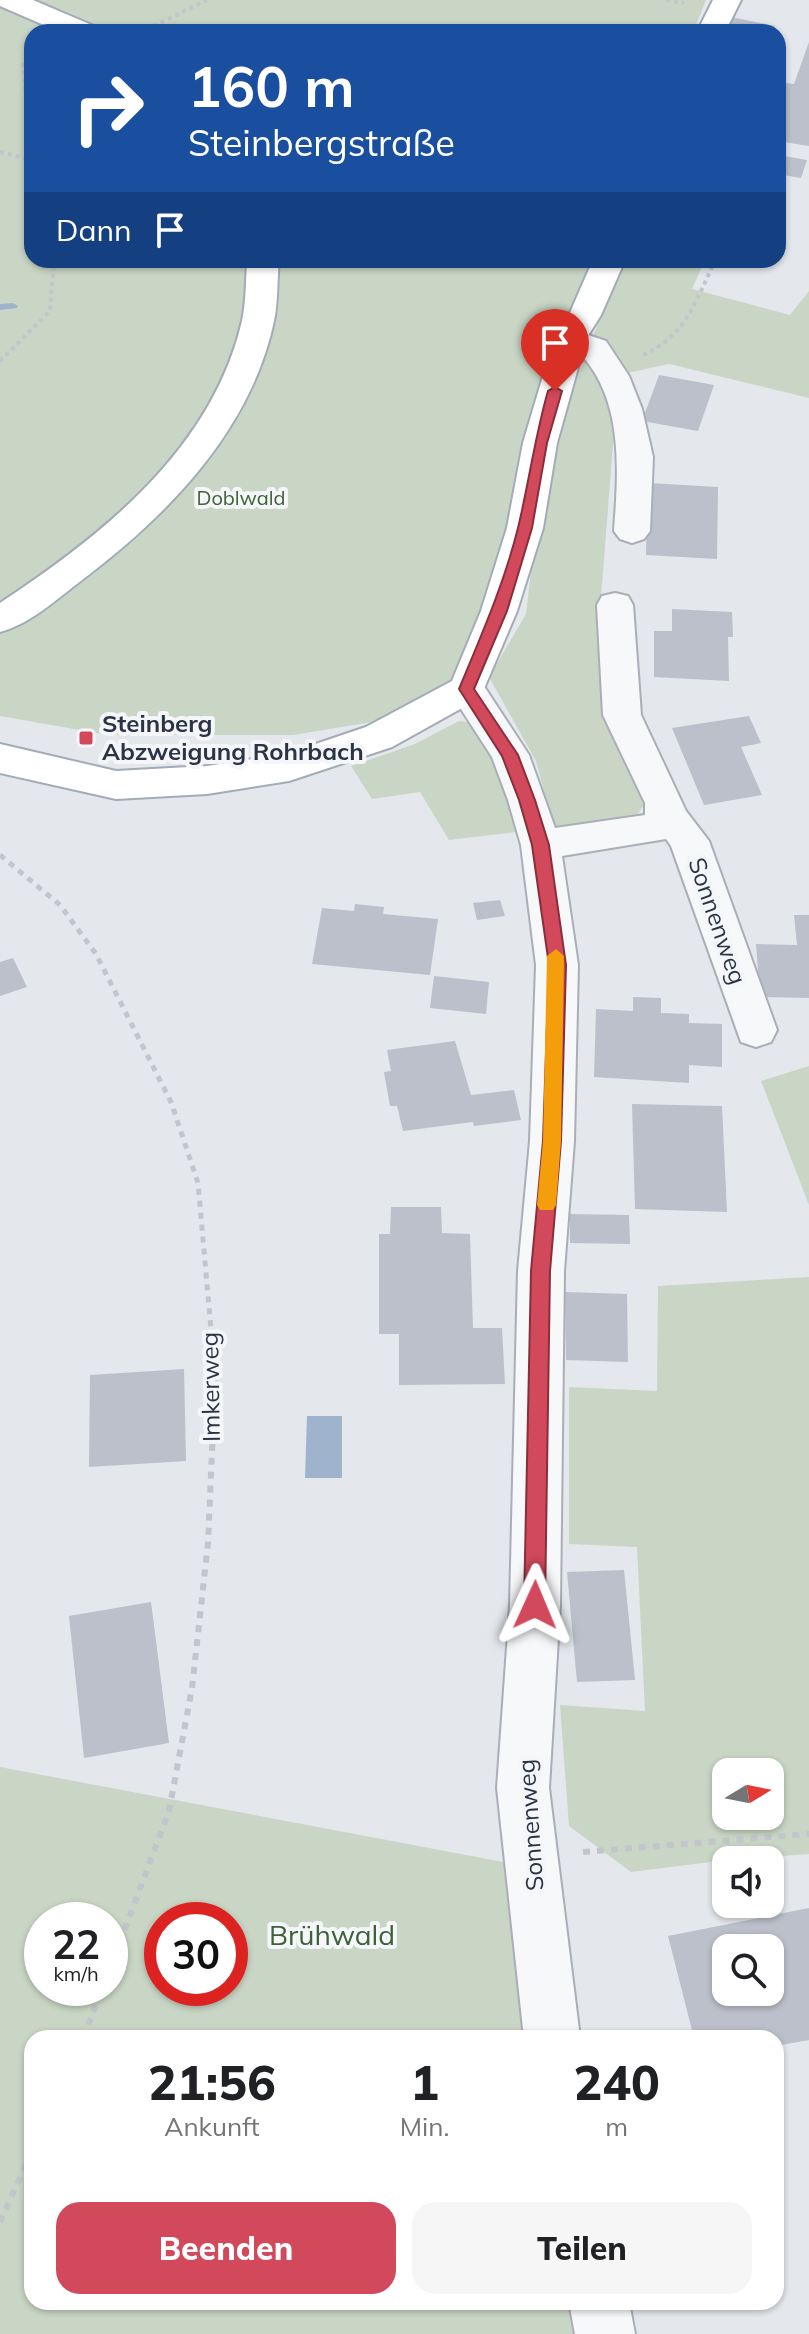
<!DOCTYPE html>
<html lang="de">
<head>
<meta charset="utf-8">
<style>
	body { margin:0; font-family:Mulish,sans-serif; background:#f6f6f6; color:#202124; height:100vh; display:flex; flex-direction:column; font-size:30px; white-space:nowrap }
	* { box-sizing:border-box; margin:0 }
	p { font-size:26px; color:#757577 }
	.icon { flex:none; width:44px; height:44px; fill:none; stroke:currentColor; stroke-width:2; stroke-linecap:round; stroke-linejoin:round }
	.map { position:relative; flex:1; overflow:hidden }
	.side { position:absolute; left:24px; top:2030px; width:760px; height:280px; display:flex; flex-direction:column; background:#fff; border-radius:24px; box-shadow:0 2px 6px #0004 }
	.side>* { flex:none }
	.hud { position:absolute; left:24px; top:24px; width:762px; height:244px; border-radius:24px; box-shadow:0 2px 6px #0004; background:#1a4fa0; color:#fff; overflow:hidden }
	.needle { width:52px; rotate:80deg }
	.tools { position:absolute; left:712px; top:1758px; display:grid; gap:16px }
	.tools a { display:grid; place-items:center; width:72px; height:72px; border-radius:16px; background:#fff; box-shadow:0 2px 6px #0004; font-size:40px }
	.speed { position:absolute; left:24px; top:1902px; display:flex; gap:16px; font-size:40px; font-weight:700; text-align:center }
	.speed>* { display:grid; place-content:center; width:104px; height:104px; border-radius:50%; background:#fff; box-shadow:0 2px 6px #0004; line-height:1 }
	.speed small { font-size:20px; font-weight:400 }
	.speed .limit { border:12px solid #d22; background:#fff; color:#111 }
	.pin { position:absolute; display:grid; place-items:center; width:68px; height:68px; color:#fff; margin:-82px -34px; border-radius:50% 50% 50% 0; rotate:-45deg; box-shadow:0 0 8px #0007 }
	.pin .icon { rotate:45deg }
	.me { position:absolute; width:88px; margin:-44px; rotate:1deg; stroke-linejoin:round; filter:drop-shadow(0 0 6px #0008) }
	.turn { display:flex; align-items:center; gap:28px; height:168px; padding:0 32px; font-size:36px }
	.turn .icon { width:104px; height:104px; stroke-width:2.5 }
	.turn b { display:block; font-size:56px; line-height:68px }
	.then { display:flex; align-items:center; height:76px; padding:0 32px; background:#0003; gap:16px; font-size:30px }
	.eta { display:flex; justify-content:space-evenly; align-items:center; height:136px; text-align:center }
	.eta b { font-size:48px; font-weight:800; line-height:56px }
	.primary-button { display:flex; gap:16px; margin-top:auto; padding:16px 32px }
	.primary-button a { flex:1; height:92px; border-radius:24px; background:#d1495b; color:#fff; font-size:32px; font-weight:800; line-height:92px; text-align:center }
	.primary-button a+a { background:#f6f6f6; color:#202124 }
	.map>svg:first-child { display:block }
</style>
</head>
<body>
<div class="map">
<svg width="809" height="2334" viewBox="0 0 809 2334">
	<rect width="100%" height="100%" fill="#e4e7ec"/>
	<g fill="#c9d6c5" fill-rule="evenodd">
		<polygon points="0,0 706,0 693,32 32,32 32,260 601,260 509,545 452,679 372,722 293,735 108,735 0,716"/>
		<polygon points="623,260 705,260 692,289 790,315 809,291 809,398 669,364 627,373 613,445 601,597 602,709 647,801 634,819 554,828 536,761 489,677 526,614 533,554 570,395"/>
		<polygon points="459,721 479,724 524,831 449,840 420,792 372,799 351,766 415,744"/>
		<polygon points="809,1066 809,1205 761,1081"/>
		<path d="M 809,1277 L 809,1854 L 726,1860 L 631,1872 L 569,1826 L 560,1705 L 645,1711 L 637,1547 L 569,1544 L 569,1387 L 657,1391 L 658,1286 ZM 770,1772 L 770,1816 L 726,1816 L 726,1772 Z"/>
		<path d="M 0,1767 L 519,1865 L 560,2038 L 32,2038 L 32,2302 L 623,2302 L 630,2334 L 0,2334 ZM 42,1920 L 110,1920 L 110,1988 L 42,1988 ZM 162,1920 L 230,1920 L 230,1988 L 162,1988 Z"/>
	</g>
	<polygon fill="#9fb4cc" points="307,1416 342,1416 342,1478 305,1478"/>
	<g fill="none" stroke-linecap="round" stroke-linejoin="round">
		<polygon fill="#9fb4cc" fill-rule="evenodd" points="13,303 18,306 17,308 0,310 0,304"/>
	</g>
	<g fill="#bbc0ca" fill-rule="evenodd">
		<polygon points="731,17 775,26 772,32 722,32"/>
		<polygon points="809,42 809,146 778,141 778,128 784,110 778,109 778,82 794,84"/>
		<polygon points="778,155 807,160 801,178 778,174"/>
		<polygon points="659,375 714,385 698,431 642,421"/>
		<polygon points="648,483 718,487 717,559 646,555"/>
		<polygon points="672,609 732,612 733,637 728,637 729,681 654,677 654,631 672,631"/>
		<polygon points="749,716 761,743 741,747 762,795 704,805 672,728"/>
		<polygon points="500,900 505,916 477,920 473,903"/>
		<polygon points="355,904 384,907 383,914 438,919 430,975 312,964 322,908 354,911"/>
		<polygon points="794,915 809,915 809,998 760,997 756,944 797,945"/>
		<polygon points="13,958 27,987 0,996 0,962"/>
		<polygon points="434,976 489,982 486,1014 430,1008"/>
		<polygon points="633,997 661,998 661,1013 689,1014 689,1023 722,1024 722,1067 689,1065 689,1083 594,1077 596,1009 633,1011"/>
		<polygon points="455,1041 471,1095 514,1090 521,1120 474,1126 473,1122 403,1131 397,1106 390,1106 384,1072 391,1071 387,1050"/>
		<polygon points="632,1104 722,1106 727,1212 635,1209"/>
		<polygon points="391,1207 441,1207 442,1233 470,1234 473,1328 502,1328 505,1384 399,1385 399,1334 379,1334 379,1234 390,1234"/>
		<polygon points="570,1214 629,1215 630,1244 570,1243"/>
		<polygon points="565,1292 627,1294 628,1362 566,1360"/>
		<polygon points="184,1369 186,1461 89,1467 90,1375"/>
		<polygon points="624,1570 635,1680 577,1682 567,1572"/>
		<polygon points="151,1602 169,1743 84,1758 69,1616"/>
		<path d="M 809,1908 L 809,2040 L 776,2046 L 776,2038 L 694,2038 L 668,1936 ZM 726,1948 L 770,1948 L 770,1992 L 726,1992 Z"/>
	</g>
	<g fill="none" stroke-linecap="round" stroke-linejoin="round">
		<g stroke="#a9aeb7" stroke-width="4">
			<g id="minor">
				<path d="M 570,329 L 606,341 L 629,376 L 642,409 L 653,457 L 650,531 L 644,539 L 632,543 L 620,539 L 614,531 C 618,474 624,405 584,358 C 576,348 561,350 554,339 L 558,332 Z"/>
				<polygon points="615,593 628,596 633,605 641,715 686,811 709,841 777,1030 771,1042 756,1047 741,1042 671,846 666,839 562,856 578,965 574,1141 564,1271 560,1605 549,1788 580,2038 524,2038 497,1788 510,1605 518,1271 530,1141 536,965 521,845 508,800 492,757 448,689 454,680 467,676 480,680 529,755 555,828 645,815 645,803 603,715 597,605 602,596"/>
				<polygon points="569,2302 629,2302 635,2334 575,2334"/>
			</g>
		</g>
		<g stroke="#a3abb8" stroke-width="4">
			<g id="major">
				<polygon points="0,0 33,0 94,26 98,32 60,32 0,6"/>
				<polygon points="713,0 741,0 725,32 697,32"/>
				<path d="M 247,260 L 279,260 C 277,280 278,302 274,321 C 251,430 168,515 82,580 C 57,599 30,624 0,632 L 0,603 C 104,534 212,449 242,321 C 246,302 246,280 247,260 Z"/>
				<polygon points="593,260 625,260 601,315 586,339 557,443 543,528 517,611 480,698 392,747 289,781 207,794 116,799 0,773 0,744 116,771 207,766 286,754 366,727 452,681 481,611 507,528 523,443 554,339 569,315"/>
			</g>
		</g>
		<g stroke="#c2c5cb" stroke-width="4" stroke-dasharray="4 4" stroke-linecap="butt">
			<polyline points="666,0 684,3"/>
			<polyline points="122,32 156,25 207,0"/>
			<polyline points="32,49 23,65 32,155"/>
			<polyline points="0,152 32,160"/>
			<path d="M 643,355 C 685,337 697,299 715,260"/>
			<polyline points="0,361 50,311 54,260"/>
		</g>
		<polyline stroke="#c2c5cb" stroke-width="5" stroke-dasharray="6 6" stroke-linecap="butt" points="0,855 60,905 96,954 171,1102 198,1183 213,1352"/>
		<g stroke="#c2c5cb" stroke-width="6" stroke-dasharray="7 7" stroke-linecap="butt">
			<polyline points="583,1852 809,1834"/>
			<polyline points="110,1969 169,1811 192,1688 208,1543 215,1383 213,1350"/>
			<polyline points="83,2038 103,1988"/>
			<polyline points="0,2222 32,2151"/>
		</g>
		<use href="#minor" fill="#f7f8fa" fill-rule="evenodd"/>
		<use href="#major" fill="#fff" fill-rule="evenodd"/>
	</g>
	<path fill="#d1495b" stroke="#882f3b" stroke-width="2" d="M 555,387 L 562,391 L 547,443 L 532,528 L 507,611 L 474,689 L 518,755 L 535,800 L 549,845 L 566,965 L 561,1141 L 550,1271 L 545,1605 L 542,1612 L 535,1615 L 527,1612 L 524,1605 L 531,1271 L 543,1141 L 549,965 L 532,845 L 519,800 L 502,756 L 459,689 C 481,636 504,584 518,528 C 529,482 535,436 548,391 Z"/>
	<polygon fill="#f59e0b" points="556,949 564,956 561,1141 556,1205 553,1210 540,1210 537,1205 543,1141 547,956"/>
	<rect fill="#d1495b" stroke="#f4f6f9" stroke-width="3" x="78" y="730" width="16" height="16" rx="4"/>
	<g text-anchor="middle" stroke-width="8" stroke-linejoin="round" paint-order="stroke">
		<g font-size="20" fill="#3f6138" stroke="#f4f6f9">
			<text x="241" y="505">Doblwald</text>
		</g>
		<g font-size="24" font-weight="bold" fill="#2b3445" stroke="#f4f6f9" text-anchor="start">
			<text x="102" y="732">Steinberg<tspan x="102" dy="28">Abzweigung Rohrbach</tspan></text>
		</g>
		<g font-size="24" fill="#2b3445" stroke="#f4f6f9">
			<text transform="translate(717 921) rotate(71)" y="8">Sonnenweg</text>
			<text transform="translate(211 1387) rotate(-91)" y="8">Imkerweg</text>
			<text transform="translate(531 1825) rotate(-94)" y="8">Sonnenweg</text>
		</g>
		<g font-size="28" fill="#3f6138" stroke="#f4f6f9">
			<text x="332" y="1945">Brühwald</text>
		</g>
	</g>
</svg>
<div class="tools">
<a><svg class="needle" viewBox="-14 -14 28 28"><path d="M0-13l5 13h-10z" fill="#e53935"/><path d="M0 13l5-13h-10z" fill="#757577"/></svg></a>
<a><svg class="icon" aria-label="sound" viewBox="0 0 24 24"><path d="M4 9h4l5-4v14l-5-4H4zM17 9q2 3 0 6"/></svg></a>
<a><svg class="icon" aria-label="search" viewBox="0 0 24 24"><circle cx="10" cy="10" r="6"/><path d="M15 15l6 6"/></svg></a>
</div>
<div class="speed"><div>22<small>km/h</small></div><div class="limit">30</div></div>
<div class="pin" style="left:555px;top:391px;background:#d93025"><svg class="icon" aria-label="arrive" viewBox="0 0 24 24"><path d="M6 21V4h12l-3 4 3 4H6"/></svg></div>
<svg class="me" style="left:535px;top:1605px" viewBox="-20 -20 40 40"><path d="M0-17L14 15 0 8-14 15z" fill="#d1495b" stroke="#fff" stroke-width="4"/></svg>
<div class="hud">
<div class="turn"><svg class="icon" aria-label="right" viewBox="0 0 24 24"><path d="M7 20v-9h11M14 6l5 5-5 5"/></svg><div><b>160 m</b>Steinbergstraße</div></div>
<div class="then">Dann<svg class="icon" aria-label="arrive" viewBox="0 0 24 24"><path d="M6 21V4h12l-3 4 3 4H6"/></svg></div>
</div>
<section class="side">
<div class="eta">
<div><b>21:56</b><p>Ankunft</p></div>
<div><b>1</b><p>Min.</p></div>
<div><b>240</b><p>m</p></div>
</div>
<div class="primary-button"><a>Beenden</a><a>Teilen</a></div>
</section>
</div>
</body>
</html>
